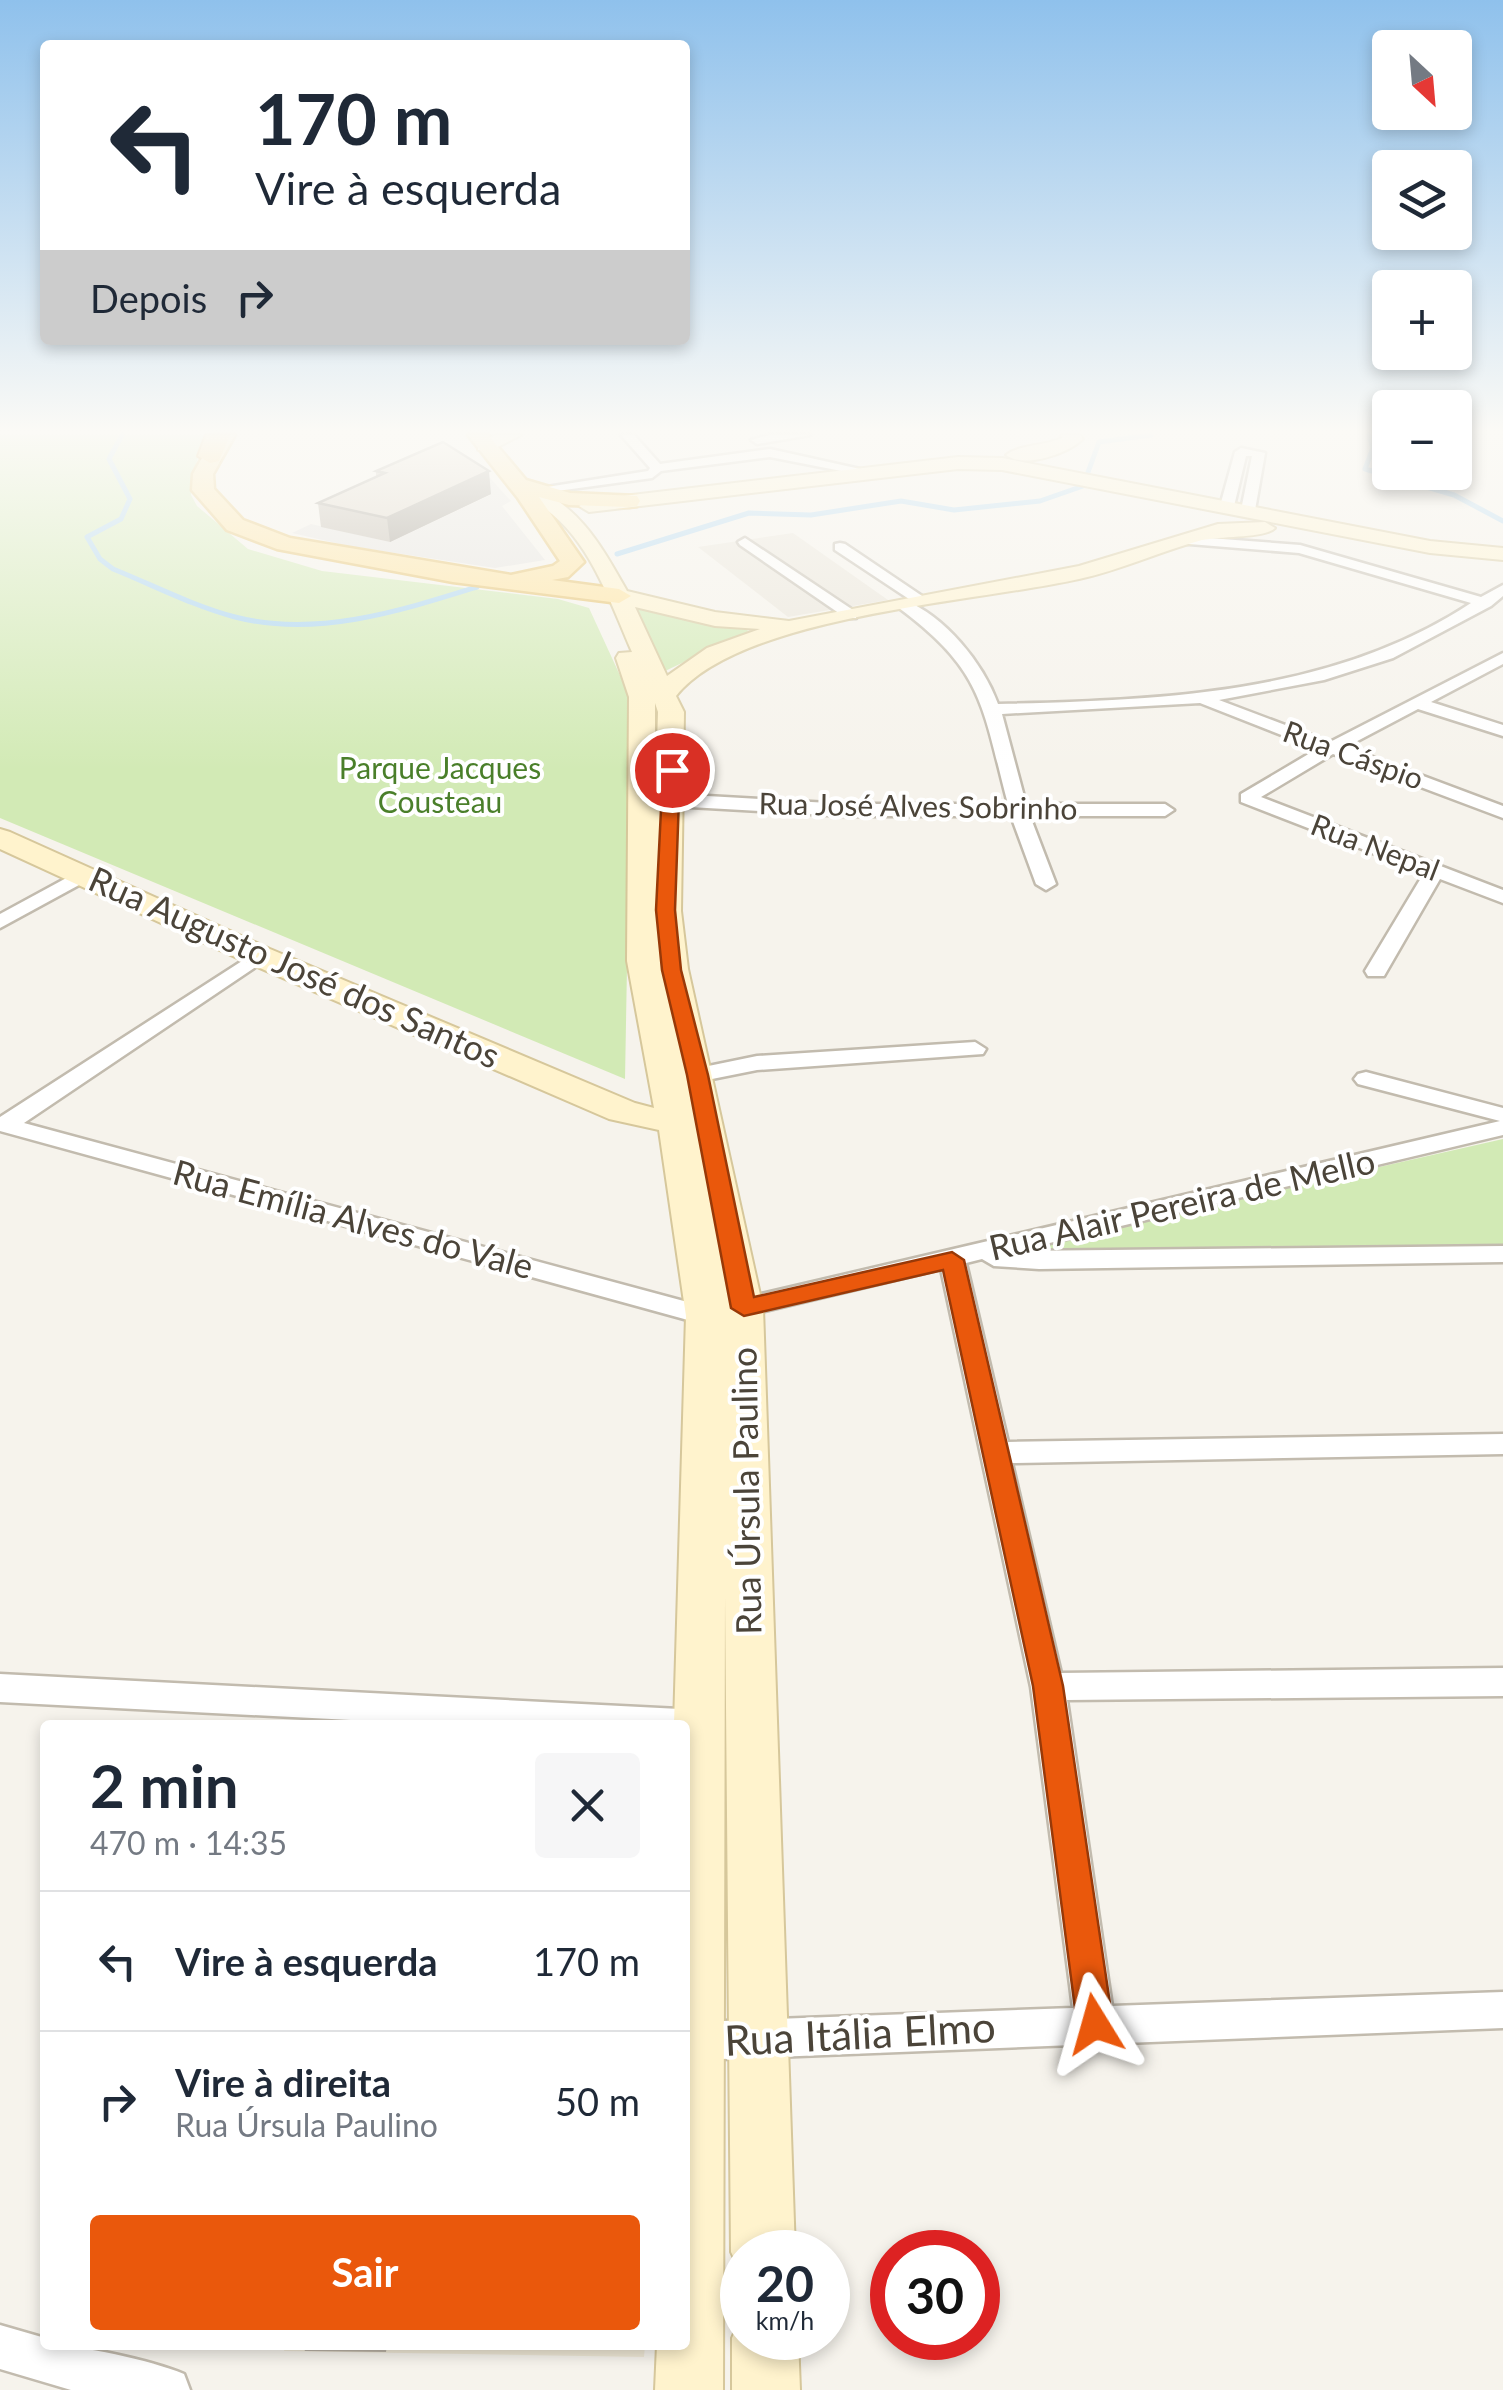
<!DOCTYPE html>
<html lang="pt">
<head>
<meta charset="utf-8">
<style>
	body { margin:0; font-family:Lato,sans-serif; background:#f6f6f7; color:#1f2937; height:100vh; display:flex; flex-direction:column; font-size:38px; white-space:nowrap }
	* { box-sizing:border-box; margin:0 }
	p { font-size:32px; color:#747a83 }
	.icon { flex:none; width:55px; height:55px; fill:none; stroke:currentColor; stroke-width:2; stroke-linecap:round; stroke-linejoin:round }
	.map { position:relative; flex:1; overflow:hidden }
	.side { position:absolute; left:40px; top:1720px; width:650px; height:630px; display:flex; flex-direction:column; background:#fff; border-radius:10px; box-shadow:0 5px 15px #0003 }
	.side>* { flex:none }
	.top-card { position:absolute; left:40px; top:40px; width:650px; height:305px; border-radius:10px; box-shadow:0 5px 15px #0003; background:#fff; color:#1f2937; overflow:hidden }
	.needle { width:65px; rotate:154deg }
	.buttons { position:absolute; left:1372px; top:30px; display:grid; gap:20px }
	.buttons a { display:grid; place-items:center; width:100px; height:100px; border-radius:10px; background:#fff; box-shadow:0 5px 15px #0003; font-size:50px }
	.speed { position:absolute; left:720px; top:2230px; display:flex; gap:20px; font-size:50px; font-weight:700; text-align:center }
	.speed>* { display:grid; place-content:center; width:130px; height:130px; border-radius:50%; background:#fff; box-shadow:0 5px 15px #0003; line-height:1 }
	.speed small { font-size:25px; font-weight:400 }
	.speed .limit { border:15px solid #d22; background:#fff; color:#111 }
	.pin { position:absolute; display:grid; place-items:center; width:85px; height:85px; color:#fff; margin:-42px; border:5px solid #fff; border-radius:50%; box-shadow:0 2px 10px #0007 }
	.me { position:absolute; width:110px; margin:-55px; rotate:352deg; stroke-linejoin:round; filter:drop-shadow(0 0 8px #0008) }
	.turn { display:flex; align-items:center; gap:35px; height:210px; padding:0 50px; font-size:45px }
	.turn .icon { width:130px; height:130px; stroke-width:2.5 }
	.turn b { display:block; font-size:70px; line-height:85px }
	.then { display:flex; align-items:center; height:95px; padding:0 50px; background:#0003; gap:20px; font-size:38px }
	.round { display:grid; place-items:center; flex:none; width:105px; height:105px; border-radius:10px; background:#f6f6f7 }
	.overview { display:flex; align-items:center; justify-content:space-between; height:170px; padding:0 50px }
	h1 { font-size:60px; font-weight:700; line-height:75px }
	.button { display:flex; gap:20px; margin-top:auto; padding:20px 50px }
	.button a { flex:1; height:115px; border-radius:10px; background:#ea580c; color:#fff; font-size:40px; font-weight:700; line-height:115px; text-align:center }
	ul { padding:0; list-style:none }
	li { display:flex; align-items:center; gap:30px; height:140px; padding:0 50px; border-top:2px solid #e0e1e3 }
	li div { flex:1 }
	li b { display:block; font-size:38px }
	li em { font-style:normal }
	.map>svg:first-child { display:block }
</style>
</head>
<body>
<div class="map">
<svg width="1503" height="2390" viewBox="0 0 1503 2390">
	<rect width="100%" height="100%" fill="#f6f3ec"/>
	<polygon fill="#eae5da" points="793,533 888,600 788,617 698,547"/>
	<polygon fill="#efe8d6" points="286,2345 645,2345 644,2357 284,2351"/>
	<g fill="#d2eab5">
		<polygon points="0,435 205,435 192,477 191,495 197,506 248,549 322,571 558,599 589,608 629,695 641,794 628,911 625,1079 0,818"/>
		<polygon points="632,605 739,627 749,631 663,672"/>
		<polygon points="1503,1139 1503,1247 996,1254"/>
	</g>
	<polygon fill="#e5e3e0" points="490,478 511,501 502,506 545,560 495,568 349,546 292,533 311,524 390,542 490,495 471,480"/>
	<g fill="none" stroke-linecap="round" stroke-linejoin="round">
		<g stroke="#a9d4f2" stroke-width="5">
			<path d="M 122,435 L 109,459 L 130,499 L 121,519 L 87,537 L 100,559 L 113,569 C 153,585 193,606 235,617 C 316,638 400,611 477,587"/>
			<polyline points="1369,435 1373,448 1365,469 1454,495 1503,521"/>
			<polyline points="617,554 749,513 811,515 901,501 954,510 1040,501 1083,486 1099,442 1151,435"/>
		</g>
		<g stroke="#c2bbae" stroke-width="5">
			<g id="street">
				<polygon points="621,435 634,435 660,464 770,449 878,473 872,477 770,457 661,471 652,478 535,494 528,490 648,471 650,468"/>
				<polygon points="769,435 810,435 757,444 751,440"/>
				<polygon points="1241,448 1265,453 1255,510 1248,514 1241,510 1252,456 1246,456 1234,506 1227,510 1220,506 1235,452"/>
				<path d="M 1182,536 L 1300,545 L 1481,597 L 1503,585 L 1503,596 L 1491,606 L 1393,658 L 1324,680 L 1219,700 L 1330,742 L 1503,653 L 1503,664 L 1431,702 L 1503,725 L 1503,736 L 1418,709 L 1346,747 L 1503,806 L 1503,818 L 1333,754 L 1261,797 L 1503,890 L 1503,903 L 1440,879 L 1384,976 L 1368,976 L 1365,971 L 1424,873 L 1241,802 L 1241,794 L 1317,749 L 1200,703 L 1002,714 L 1026,804 L 1165,804 L 1174,810 L 1165,816 L 1030,816 L 1056,884 L 1046,890 L 1036,884 L 1011,816 L 847,816 L 672,806 L 663,800 L 672,794 L 847,804 L 1008,804 C 982,707 985,672 899,608 L 899,602 L 904,600 C 945,616 983,663 998,704 C 1160,700 1331,695 1471,603 L 1299,553 L 1177,543 L 1175,540 Z"/>
				<polygon points="745,538 856,612 856,618 846,618 740,545 738,542"/>
				<polygon points="840,543 845,544 931,602 918,605 835,550 835,544"/>
				<polygon points="83,869 90,871 90,879 0,928 0,914"/>
				<polygon points="259,950 270,956 266,960 24,1123 706,1307 1500,1121 1358,1084 1354,1079 1358,1074 1366,1072 1503,1108 1503,1135 1016,1251 1503,1246 1503,1262 1039,1269 994,1266 982,1259 966,1263 1008,1442 1503,1434 1503,1454 1012,1463 1061,1673 1503,1668 1503,1696 1067,1700 1112,2006 1503,1992 1503,2028 697,2060 685,2055 685,2027 697,2022 1073,2008 1031,1687 941,1269 706,1325 0,1131 0,1117"/>
				<polygon points="975,1042 986,1049 983,1054 757,1070 697,1082 686,1075 689,1070 757,1056"/>
				<polygon points="0,1674 699,1710 711,1714 716,1724 711,1734 685,1737 685,1725 448,1725 0,1702"/>
				<path d="M 0,2325 L 45,2338 L 45,2345 C 81,2345 150,2360 184,2374 L 190,2390 L 71,2390 L 0,2369 Z"/>
			</g>
		</g>
		<g stroke="#d6c79b" stroke-width="4">
			<g id="secondary">
				<polygon points="496,435 521,435 492,450 478,450 478,442"/>
				<path d="M 1061,435 L 1080,435 L 1083,439 C 1067,454 1024,469 1006,455 C 1020,444 1045,446 1062,438 Z"/>
				<polygon points="958,457 1002,458 1430,541 1503,548 1503,560 1430,553 1002,470 958,469 589,512 579,506 589,500"/>
				<path d="M 524,485 C 577,500 602,547 627,591 L 715,612 L 789,621 L 1079,566 L 1218,524 L 1265,522 L 1275,528 C 1265,538 1221,536 1202,540 C 1161,551 1121,570 1079,579 C 978,602 741,615 676,696 L 684,712 L 681,911 L 688,969 L 763,1308 L 795,2252 L 742,2252 L 742,2275 L 731,2252 L 725,1596 L 723,2390 L 655,2390 L 657,2345 L 685,2345 L 685,1725 L 674,1725 L 686,1316 L 659,1130 L 609,1119 L 248,963 L 0,849 L 0,829 L 10,832 L 270,949 L 635,1103 L 654,1108 L 627,961 L 629,697 L 616,658 L 619,653 L 632,652 C 612,606 592,547 552,514 C 543,506 528,501 517,495 L 517,487 ZM 635,607 L 715,626 L 760,629 L 707,648 L 667,676 ZM 655,703 L 658,712 L 655,806 Z"/>
				<polygon points="742,2315 742,2338 798,2338 800,2390 732,2390 732,2338"/>
			</g>
		</g>
		<g stroke="#e6c16a" stroke-width="5">
			<polygon id="primary" points="215,435 235,435 213,474 214,489 243,520 290,538 511,575 553,566 560,561 518,498 468,435 488,435 526,480 570,493 637,496 640,501 637,506 629,507 569,505 539,497 584,562 568,577 552,580 619,589 631,596 619,603 453,582 277,549 227,530 192,490 193,474"/>
		</g>
		<g stroke="#e0a43c" stroke-width="4">
			<polygon id="highway" points="206,435 230,435 219,461 210,463 198,456"/>
		</g>
		<use href="#street" fill="#fff" fill-rule="evenodd"/>
		<use href="#secondary" fill="#fff3cd" fill-rule="evenodd"/>
		<use href="#primary" fill="#ffe39c" fill-rule="evenodd"/>
		<use href="#highway" fill="#ffcf6e" fill-rule="evenodd"/>
	</g>
	<g fill="#bab2a6">
		<polygon points="376,471 491,494 390,542 321,527 318,503 376,477"/>
		<polygon points="302,2345 387,2345 386,2352 305,2351"/>
	</g>
	<polygon fill="#979187" points="489,471 491,494 390,542 387,518"/>
	<polygon fill="#d8cfc1" stroke="#979187" stroke-width="2.5" points="443,442 489,471 387,518 318,503 385,473 376,471"/>
	<linearGradient id="sky" x2="0" y2="1"><stop stop-color="#8fc1ec"/><stop offset="0.56" stop-color="#fbfaf6"/><stop offset="1" stop-color="#fbfaf6" stop-opacity="0"/></linearGradient>
	<rect width="1503" height="770" fill="url(#sky)"/>
	<polygon fill="#ea580c" stroke="#983908" stroke-width="2.5" points="672,766 680,770 675,910 681,970 708,1075 754,1297 952,1252 964,1260 1063,1686 1113,2024 1107,2036 1095,2041 1083,2036 1077,2024 1033,1686 943,1270 744,1316 731,1308 687,1075 662,970 656,910 663,770"/>
	<g text-anchor="middle" stroke-width="8" stroke-linejoin="round" paint-order="stroke">
		<g font-size="30" fill="#4b4439" stroke="#fff">
			<text transform="translate(1353 756) rotate(20)" y="10">Rua Cáspio</text>
			<text transform="translate(918 807) rotate(1)" y="10">Rua José Alves Sobrinho</text>
			<text transform="translate(1375 848) rotate(21)" y="10">Rua Nepal</text>
		</g>
		<g font-size="30" fill="#4a7f2a" stroke="#fff">
			<text x="440" y="779">Parque Jacques<tspan x="440" dy="34">Cousteau</tspan></text>
		</g>
		<g font-size="35" fill="#4b4439" stroke="#fff">
			<text transform="translate(294 968) rotate(24)" y="12">Rua Augusto José dos Santos</text>
			<text transform="translate(1182 1205) rotate(-13)" y="12">Rua Alair Pereira de Mello</text>
			<text transform="translate(353 1220) rotate(15)" y="12">Rua Emília Alves do Vale</text>
			<text transform="translate(747 1491) rotate(-91)" y="12">Rua Úrsula Paulino</text>
		</g>
		<g font-size="42" fill="#4b4439" stroke="#fff">
			<text transform="translate(860 2034) rotate(-3)" y="15">Rua Itália Elmo</text>
		</g>
	</g>
</svg>
<div class="buttons">
<a><svg class="needle" viewBox="-14 -14 28 28"><path d="M0-13l5 13h-10z" fill="#e53935"/><path d="M0 13l5-13h-10z" fill="#747a83"/></svg></a>
<a><svg class="icon" aria-label="layers" viewBox="0 0 24 24"><path d="M12 4l9 5-9 5-9-5zM3 14l9 5 9-5"/></svg></a>
<a>+</a>
<a>−</a>
</div>
<div class="speed"><div>20<small>km/h</small></div><div class="limit">30</div></div>
<div class="pin" style="left:672px;top:770px;background:#d93025"><svg class="icon" aria-label="arrive" viewBox="0 0 24 24"><path d="M6 21V4h12l-3 4 3 4H6"/></svg></div>
<svg class="me" style="left:1095px;top:2024px" viewBox="-20 -20 40 40"><path d="M0-17L14 15 0 8-14 15z" fill="#ea580c" stroke="#fff" stroke-width="4"/></svg>
<div class="top-card">
<div class="turn"><svg class="icon" aria-label="left" viewBox="0 0 24 24"><path d="M17 20v-9H6M10 6l-5 5 5 5"/></svg><div><b>170 m</b>Vire à esquerda</div></div>
<div class="then">Depois<svg class="icon" aria-label="right" viewBox="0 0 24 24"><path d="M7 20v-9h11M14 6l5 5-5 5"/></svg></div>
</div>
<section class="side">
<div class="overview"><div><h1>2 min</h1><p>470 m · 14:35</p></div><a class="round"><svg class="icon" aria-label="close" viewBox="0 0 24 24"><path d="M6 6l12 12M18 6L6 18"/></svg></a></div>
<ul>
<li><svg class="icon" aria-label="left" viewBox="0 0 24 24"><path d="M17 20v-9H6M10 6l-5 5 5 5"/></svg><div><b>Vire à esquerda</b></div><em>170 m</em></li>
<li><svg class="icon" aria-label="right" viewBox="0 0 24 24"><path d="M7 20v-9h11M14 6l5 5-5 5"/></svg><div><b>Vire à direita</b><p>Rua Úrsula Paulino</p></div><em>50 m</em></li>
</ul>
<div class="button"><a>Sair</a></div>
</section>
</div>
</body>
</html>
